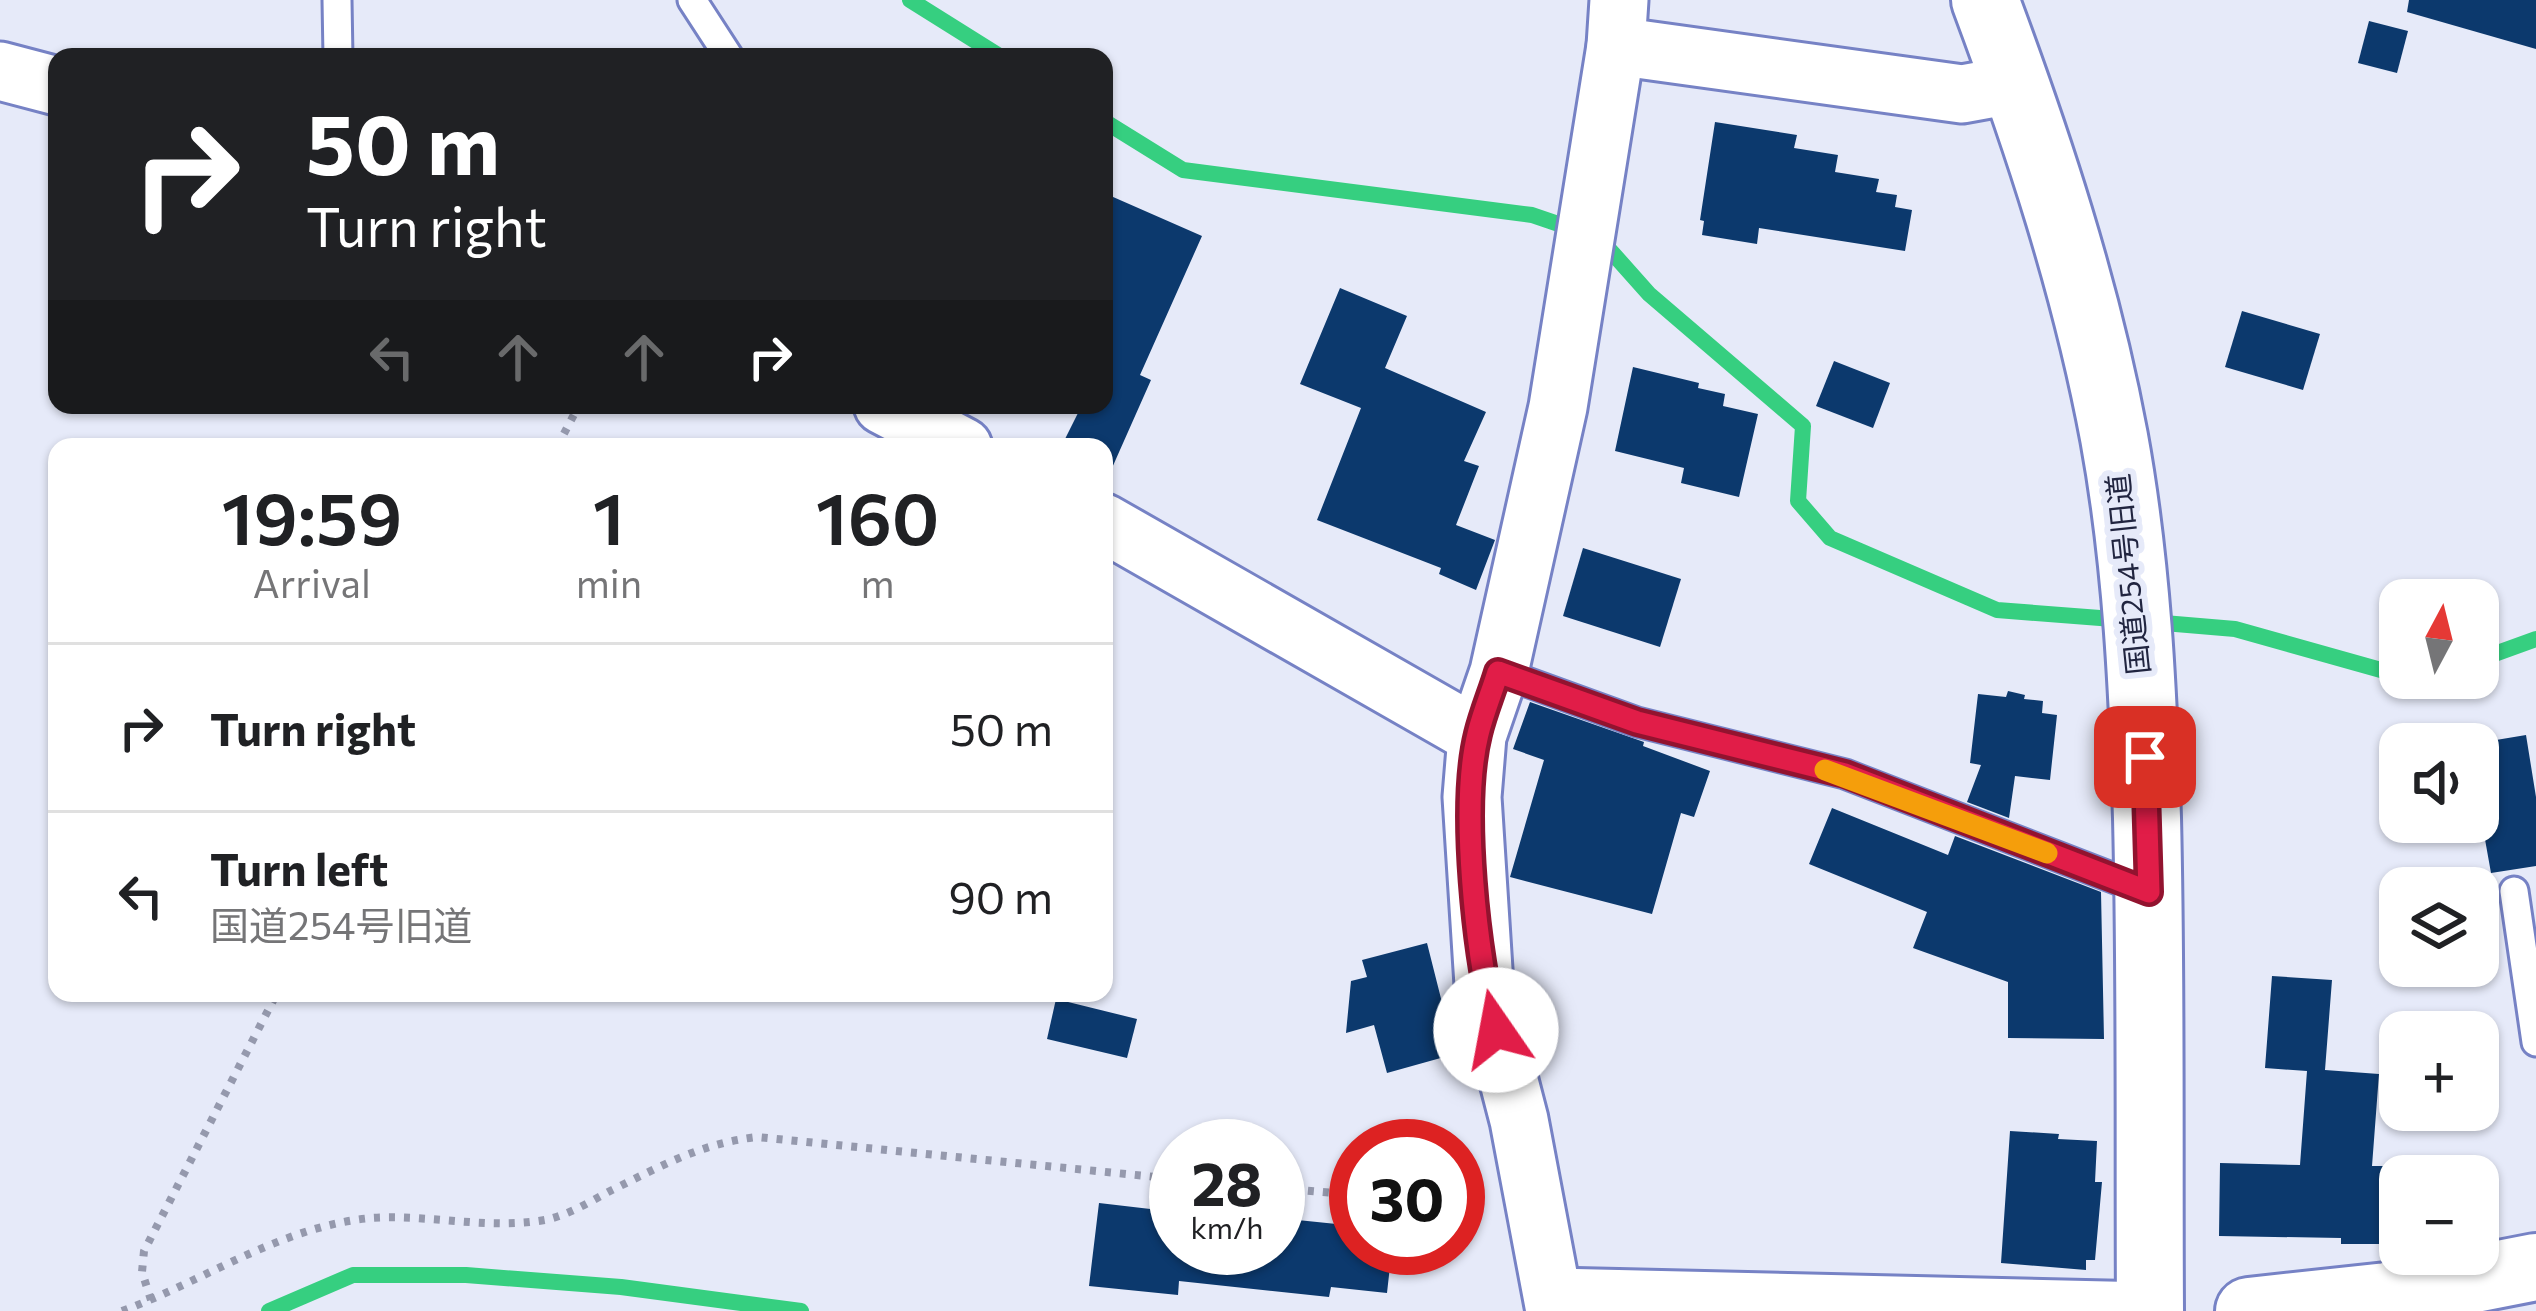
<!DOCTYPE html>
<html lang="en">
<head>
<meta charset="utf-8">
<style>
	body { margin:0; font-family:Commissioner,"Noto Sans JP",sans-serif; background:#f2f2f2; color:#202124; height:100vh; display:flex; flex-direction:column; font-size:45px; white-space:nowrap }
	* { box-sizing:border-box; margin:0 }
	p { font-size:39px; color:#757577 }
	.icon { flex:none; width:66px; height:66px; fill:none; stroke:currentColor; stroke-width:2; stroke-linecap:round; stroke-linejoin:round }
	.map { position:relative; flex:1; overflow:hidden }
	.sheet { position:absolute; left:48px; top:438px; width:1065px; height:564px; display:flex; flex-direction:column; background:#fff; border-radius:24px; box-shadow:0 3px 9px #0004 }
	.sheet>* { flex:none }
	.hud { position:absolute; left:48px; top:48px; width:1065px; height:366px; border-radius:24px; box-shadow:0 3px 9px #0004; background:#202124; color:#fff; overflow:hidden }
	.needle { width:78px; rotate:7deg }
	.buttons { position:absolute; left:2379px; top:579px; display:grid; gap:24px }
	.buttons a { display:grid; place-items:center; width:120px; height:120px; border-radius:24px; background:#fff; box-shadow:0 3px 9px #0004; font-size:60px }
	.speed { position:absolute; left:1149px; top:1119px; display:flex; gap:24px; font-size:60px; font-weight:700; text-align:center }
	.speed>* { display:grid; place-content:center; width:156px; height:156px; border-radius:50%; background:#fff; box-shadow:0 3px 9px #0004; line-height:1 }
	.speed small { font-size:30px; font-weight:400 }
	.speed .limit { border:18px solid #d22; background:#fff; color:#111 }
	.pin { position:absolute; display:grid; place-items:center; width:102px; height:102px; color:#fff; margin:-51px; border-radius:24px; box-shadow:0 6px 18px #0006 }
	.me { position:absolute; width:132px; margin:-66px; rotate:348deg; stroke-linejoin:round; filter:drop-shadow(0 0 9px #0008) }
	.turn { display:flex; align-items:center; gap:42px; height:252px; padding:0 60px; font-size:54px }
	.turn .icon { width:156px; height:156px; stroke-width:2.5 }
	.turn b { display:block; font-size:84px; line-height:102px }
	.lanes { display:flex; align-items:center; height:114px; padding:0 60px; background:#0003; justify-content:center; gap:60px; direction:ltr }
	.lanes .off { opacity:.35 }
	.eta { display:flex; justify-content:space-evenly; align-items:center; height:204px; text-align:center }
	.eta b { font-size:72px; font-weight:600; line-height:84px }
	ul { padding:0; list-style:none }
	li { display:flex; align-items:center; gap:36px; height:168px; padding:0 60px; border-top:3px solid #e0e0e0 }
	li div { flex:1 }
	li b { display:block; font-size:45px }
	li em { font-style:normal }
	.map>svg:first-child { display:block }
</style>
</head>
<body>
<div class="map">
<svg width="2536" height="1311" viewBox="0 0 2536 1311">
	<rect width="100%" height="100%" fill="#e6eaf9"/>
	<g fill="none" stroke-linecap="round" stroke-linejoin="round">
		<g stroke="#36cf80" stroke-width="16">
			<polyline points="910,0 1001,57"/>
			<polyline points="1104,121 1183,170 1532,215 1576,230"/>
			<polyline points="1600,239 1649,294 1803,426 1798,501 1830,538 1997,610 2126,620"/>
			<polyline points="2152,622 2235,629 2388,672 2400,671"/>
			<polyline points="2478,660 2536,639"/>
			<polyline points="269,1311 353,1275 466,1275 621,1287 801,1311"/>
		</g>
	</g>
	<g fill="#0c396d">
		<polygon points="2409,0 2536,0 2536,49 2407,12"/>
		<polygon points="2369,21 2408,31 2397,73 2358,63"/>
		<polygon points="1715,122 1797,135 1794,148 1838,155 1835,172 1879,179 1876,192 1897,195 1895,207 1912,210 1905,251 1759,228 1757,244 1702,235 1704,221 1700,220"/>
		<polygon points="1104,193 1202,236 1140,375 1151,380 1104,486 1104,447 1061,447 1082,405 1104,405"/>
		<polygon points="1340,288 1407,316 1385,368 1486,412 1464,461 1479,466 1456,525 1495,540 1476,590 1439,574 1441,568 1317,520 1361,408 1300,384"/>
		<polygon points="2242,311 2320,334 2303,390 2225,367"/>
		<polygon points="1834,361 1890,383 1873,428 1816,406"/>
		<polygon points="1633,367 1699,383 1698,388 1725,394 1723,406 1758,414 1739,497 1681,483 1684,468 1615,451"/>
		<polygon points="1583,548 1681,579 1660,647 1563,616"/>
		<polygon points="2008,691 2025,695 2024,699 2043,701 2042,713 2057,715 2050,780 2015,776 2009,818 1967,802 1981,765 1970,763 1978,694 2006,697"/>
		<polygon points="1530,702 1644,742 1643,746 1710,771 1694,817 1681,813 1652,914 1510,877 1544,760 1513,749"/>
		<polygon points="2526,735 2536,797 2536,866 2491,873 2481,817 2478,744 2472,744"/>
		<polygon points="1832,808 1948,855 1955,836 2101,892 2104,1039 2008,1038 2008,982 1913,948 1927,912 1809,864"/>
		<polygon points="1427,943 1455,1054 1387,1073 1374,1025 1346,1033 1351,981 1367,977 1362,960"/>
		<polygon points="2272,976 2332,980 2325,1070 2379,1074 2372,1166 2400,1166 2400,1236 2392,1236 2392,1244 2341,1244 2341,1238 2219,1236 2220,1163 2300,1165 2307,1071 2265,1068"/>
		<polygon points="1056,999 1137,1019 1127,1058 1047,1039"/>
		<polygon points="2010,1131 2059,1134 2058,1139 2097,1141 2095,1182 2102,1182 2095,1260 2086,1260 2086,1270 2001,1263"/>
		<polygon points="1099,1203 1176,1212 1176,1248 1278,1248 1278,1218 1356,1226 1356,1248 1392,1248 1387,1293 1331,1287 1329,1297 1179,1281 1178,1295 1089,1286"/>
	</g>
	<g fill="none" stroke-linecap="round" stroke-linejoin="round">
		<g stroke="#7682c5" stroke-width="33">
			<g id="lane">
				<polyline points="337,0 338,57"/>
				<polyline points="692,0 729,57"/>
				<polyline points="1499,672 1637,722 1845,774 2147,891"/>
				<polyline points="2514,891 2536,1042"/>
			</g>
		</g>
		<g stroke="#7682c5" stroke-width="63">
			<g id="street">
				<polyline points="1616,46 1962,94 2017,84"/>
				<polyline points="0,71 57,86"/>
				<polyline points="883,405 963,447"/>
				<polyline points="1104,523 1477,736"/>
				<polyline points="1554,1297 2150,1311"/>
				<polyline points="1555,1311 1519,1120 1484,985 1472,797 1477,736 1499,672 1558,407 1616,46 1619,0"/>
			</g>
		</g>
		<g stroke="#7682c5" stroke-width="72">
			<g id="secondary">
				<path d="M 1985,0 C 2038,142 2086,287 2114,437 C 2137,563 2143,691 2147,818 C 2151,982 2149,1147 2150,1311"/>
				<polyline points="2249,1311 2387,1296 2536,1267"/>
			</g>
		</g>
		<g stroke="#9599ad" stroke-width="8" stroke-dasharray="6 9" stroke-linecap="butt">
			<polyline points="557,447 579,405"/>
			<polyline points="1278,1188 1356,1195"/>
			<polyline points="1458,1205 1480,1207"/>
			<polyline points="151,1300 142,1272 144,1251 277,993"/>
			<path d="M 122,1311 C 204,1281 282,1226 371,1218 C 429,1214 487,1230 545,1220 C 569,1215 591,1201 612,1190 C 661,1166 702,1143 757,1137 L 1176,1179"/>
		</g>
		<use href="#lane" stroke="#fff" stroke-width="27"/>
		<use href="#street" stroke="#fff" stroke-width="57"/>
		<use href="#secondary" stroke="#fff" stroke-width="66"/>
	</g>
	<g fill="none" stroke-linecap="round" stroke-linejoin="round">
		<g stroke="#92132f" stroke-width="30">
			<path id="route" d="M 1496,1030 C 1476,957 1460,806 1478,734 C 1483,713 1492,692 1498,672 L 1637,722 L 1845,774 L 2149,892 L 2145,757"/>
		</g>
		<use href="#route" stroke="#e11d48" stroke-width="21"/>
		<polyline stroke="#f59e0b" stroke-width="21" points="1825,770 2047,853"/>
	</g>
	<g text-anchor="middle" stroke-width="12" stroke-linejoin="round" paint-order="stroke">
		<g font-size="30" fill="#212540" stroke="#e6eaf9">
			<text transform="translate(2129 574) rotate(-96)" y="10">国道254号旧道</text>
		</g>
	</g>
</svg>
<div class="buttons">
<a><svg class="needle" viewBox="-14 -14 28 28"><path d="M0-13l5 13h-10z" fill="#e53935"/><path d="M0 13l5-13h-10z" fill="#757577"/></svg></a>
<a><svg class="icon" aria-label="sound" viewBox="0 0 24 24"><path d="M4 9h4l5-4v14l-5-4H4zM17 9q2 3 0 6"/></svg></a>
<a><svg class="icon" aria-label="layers" viewBox="0 0 24 24"><path d="M12 4l9 5-9 5-9-5zM3 14l9 5 9-5"/></svg></a>
<a>+</a>
<a>−</a>
</div>
<div class="speed"><div>28<small>km/h</small></div><div class="limit">30</div></div>
<div class="pin" style="left:2145px;top:757px;background:#d93025"><svg class="icon" aria-label="arrive" viewBox="0 0 24 24"><path d="M6 21V4h12l-3 4 3 4H6"/></svg></div>
<svg class="me" style="left:1496px;top:1030px" viewBox="-20 -20 40 40"><circle r="19" fill="#fff"/><path d="M0-13L10 11 0 6-10 11z" fill="#e11d48"/></svg>
<div class="hud">
<div class="turn"><svg class="icon" aria-label="right" viewBox="0 0 24 24"><path d="M7 20v-9h11M14 6l5 5-5 5"/></svg><div><b>50 m</b>Turn right</div></div>
<div class="lanes"><svg class="icon off" aria-label="left" viewBox="0 0 24 24"><path d="M17 20v-9H6M10 6l-5 5 5 5"/></svg><svg class="icon off" aria-label="ahead" viewBox="0 0 24 24"><path d="M12 20V5M6 11l6-6 6 6"/></svg><svg class="icon off" aria-label="ahead" viewBox="0 0 24 24"><path d="M12 20V5M6 11l6-6 6 6"/></svg><svg class="icon" aria-label="right" viewBox="0 0 24 24"><path d="M7 20v-9h11M14 6l5 5-5 5"/></svg></div>
</div>
<section class="sheet">
<div class="eta">
<div><b>19:59</b><p>Arrival</p></div>
<div><b>1</b><p>min</p></div>
<div><b>160</b><p>m</p></div>
</div>
<ul>
<li><svg class="icon" aria-label="right" viewBox="0 0 24 24"><path d="M7 20v-9h11M14 6l5 5-5 5"/></svg><div><b>Turn right</b></div><em>50 m</em></li>
<li><svg class="icon" aria-label="left" viewBox="0 0 24 24"><path d="M17 20v-9H6M10 6l-5 5 5 5"/></svg><div><b>Turn left</b><p>国道254号旧道</p></div><em>90 m</em></li>
</ul>
</section>
</div>
</body>
</html>
